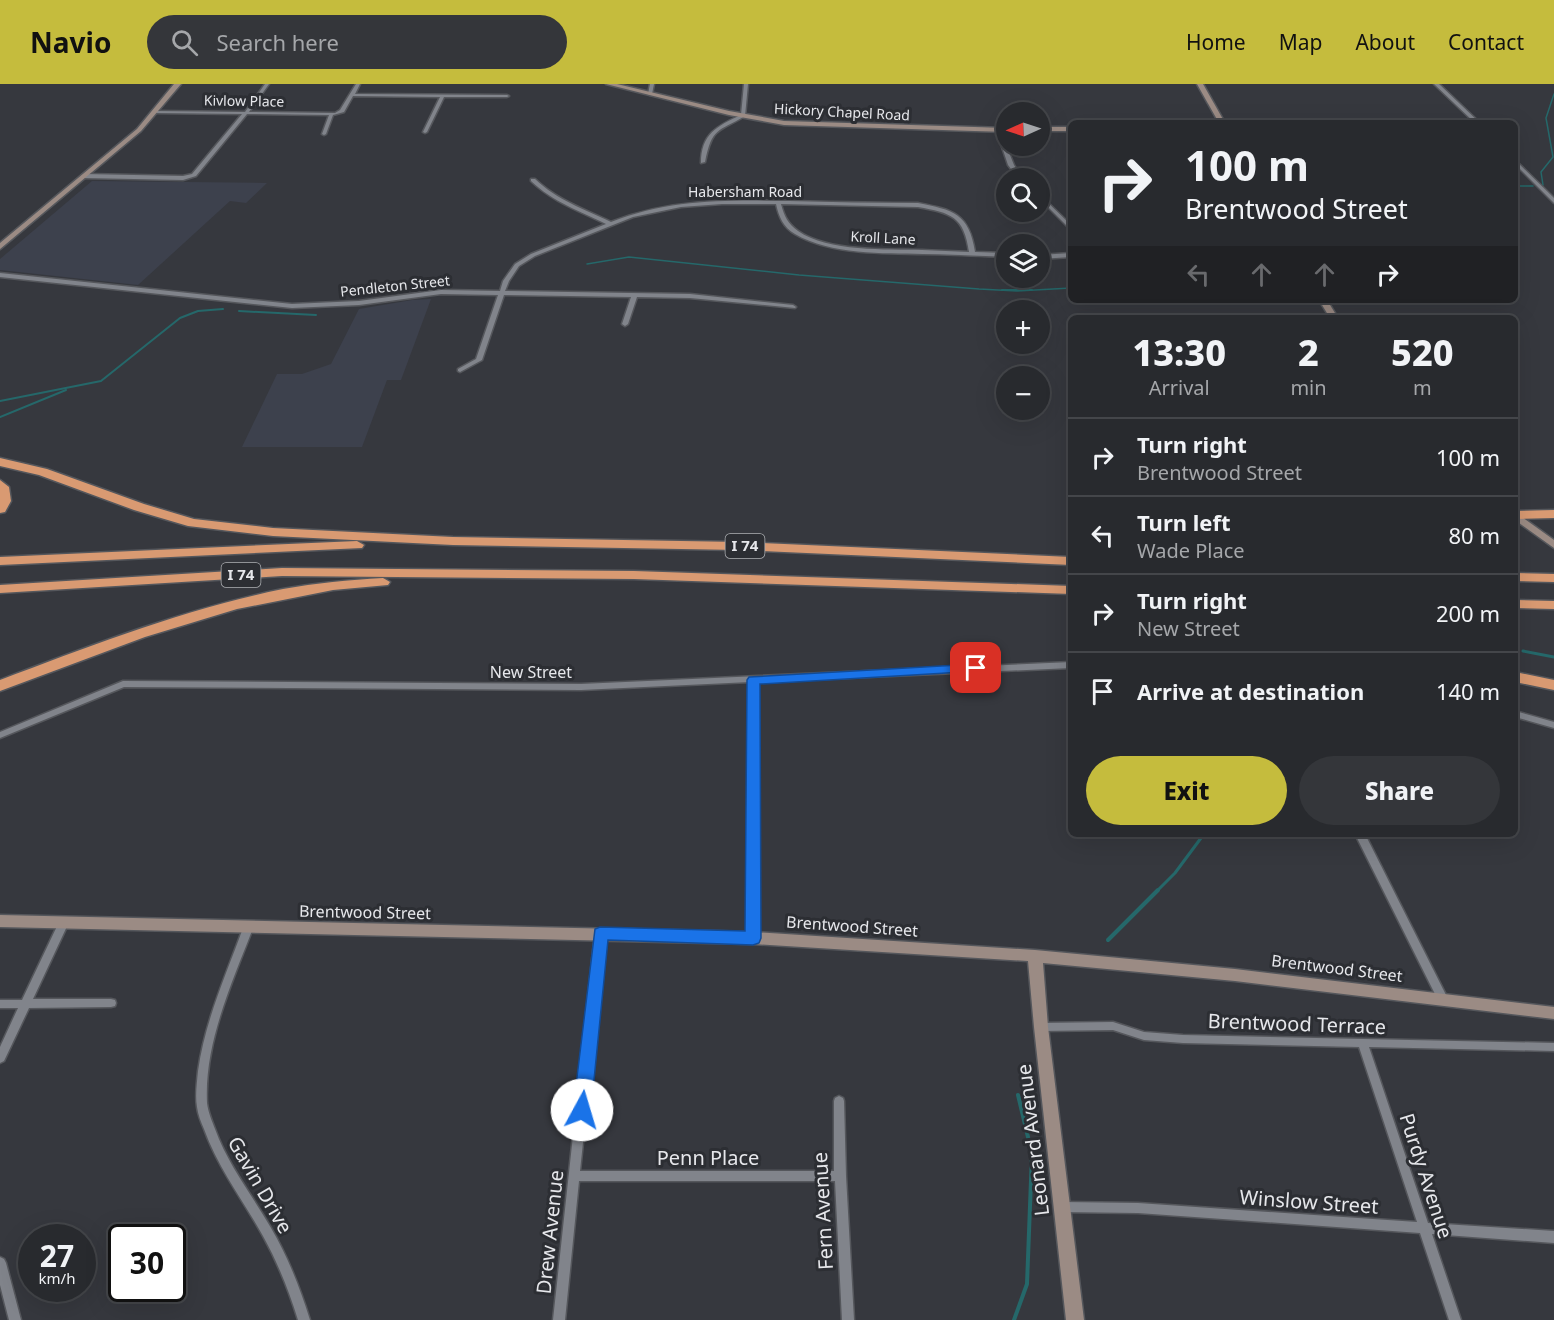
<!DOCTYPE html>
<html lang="en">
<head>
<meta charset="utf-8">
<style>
	body { margin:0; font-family:"Noto Sans",sans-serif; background:#34363a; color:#f1f3f6; height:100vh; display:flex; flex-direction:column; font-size:22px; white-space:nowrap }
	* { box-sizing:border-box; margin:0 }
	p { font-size:20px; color:#a5a7aa }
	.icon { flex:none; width:33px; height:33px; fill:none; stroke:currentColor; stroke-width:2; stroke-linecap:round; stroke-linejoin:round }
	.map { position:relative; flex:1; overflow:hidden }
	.side { position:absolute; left:1068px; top:231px; width:450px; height:522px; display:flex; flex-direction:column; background:#282a2e; border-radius:9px; box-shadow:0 6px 24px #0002,0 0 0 2px #44464a }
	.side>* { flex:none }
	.guide { position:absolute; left:1068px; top:36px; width:450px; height:183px; border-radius:9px; box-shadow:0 6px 24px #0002,0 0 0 2px #44464a; background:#282a2e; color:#f1f3f6; overflow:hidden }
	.needle { width:39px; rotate:267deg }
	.tools { position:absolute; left:996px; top:18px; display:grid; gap:12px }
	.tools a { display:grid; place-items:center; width:54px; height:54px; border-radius:50%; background:#282a2e; box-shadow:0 6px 24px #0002,0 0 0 2px #44464a; font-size:30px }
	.speed { position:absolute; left:18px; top:1140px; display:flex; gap:12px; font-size:30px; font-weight:700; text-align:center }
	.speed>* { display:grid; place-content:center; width:78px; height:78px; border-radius:50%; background:#282a2e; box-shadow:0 6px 24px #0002,0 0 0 2px #44464a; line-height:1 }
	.speed small { font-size:15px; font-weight:400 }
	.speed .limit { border:3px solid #111; border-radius:9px; background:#fff; color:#111 }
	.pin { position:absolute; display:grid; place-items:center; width:51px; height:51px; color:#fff; margin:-26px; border-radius:12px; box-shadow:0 3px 9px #0006 }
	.me { position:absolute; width:66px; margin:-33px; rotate:6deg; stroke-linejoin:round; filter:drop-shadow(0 0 4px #0008) }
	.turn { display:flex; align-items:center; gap:21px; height:126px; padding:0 18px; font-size:27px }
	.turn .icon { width:78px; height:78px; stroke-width:2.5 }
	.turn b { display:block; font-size:42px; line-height:51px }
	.lanes { display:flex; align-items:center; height:57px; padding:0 18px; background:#0003; justify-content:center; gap:30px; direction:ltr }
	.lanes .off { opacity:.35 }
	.eta { display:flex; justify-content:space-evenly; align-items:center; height:102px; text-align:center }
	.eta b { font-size:36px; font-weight:800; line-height:42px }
	.cta { display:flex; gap:12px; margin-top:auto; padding:12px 18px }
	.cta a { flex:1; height:69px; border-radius:36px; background:#c5bc3d; color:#111; font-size:24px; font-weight:800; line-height:69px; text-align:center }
	.cta a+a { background:#34363a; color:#f1f3f6 }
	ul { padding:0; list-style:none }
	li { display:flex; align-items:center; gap:18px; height:78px; padding:0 18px; border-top:2px solid #44464a }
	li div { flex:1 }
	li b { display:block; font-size:22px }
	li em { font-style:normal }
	header { display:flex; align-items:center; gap:36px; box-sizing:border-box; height:84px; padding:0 30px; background:#c5bc3d; color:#111 }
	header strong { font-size:28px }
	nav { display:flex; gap:33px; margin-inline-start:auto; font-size:21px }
	.search { width:420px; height:54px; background:#34363a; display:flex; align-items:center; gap:15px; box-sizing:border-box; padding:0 21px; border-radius:33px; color:#a5a7aa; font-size:22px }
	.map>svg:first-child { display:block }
</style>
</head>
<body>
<header>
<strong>Navio</strong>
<div class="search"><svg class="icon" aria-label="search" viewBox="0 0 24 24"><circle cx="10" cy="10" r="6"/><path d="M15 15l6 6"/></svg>Search here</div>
<nav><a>Home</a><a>Map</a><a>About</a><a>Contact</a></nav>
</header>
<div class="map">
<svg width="1554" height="1236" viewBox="0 0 1554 1236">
	<rect width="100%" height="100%" fill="#36383e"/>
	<g fill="#3d414d">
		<polygon points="92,97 267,99 246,119 230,117 138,201 0,186 0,175"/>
		<polygon points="431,215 401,296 387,296 362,363 242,363 277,290 302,290 331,280 359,225 412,216"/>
	</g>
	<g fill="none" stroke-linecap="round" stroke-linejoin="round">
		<g stroke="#25686a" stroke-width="1.5">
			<polyline points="1543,101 1541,88 1553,73 1546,34 1554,10"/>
			<polyline points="1515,102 1533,102"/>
			<polyline points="587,180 629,173 799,191 979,205 1017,207 1071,204"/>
		</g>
		<g stroke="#25686a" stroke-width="2">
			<polyline points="1002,206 1032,206"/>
			<polyline points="239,227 316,231"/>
			<polyline points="0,317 101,297 180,234 198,227 223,225"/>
			<polyline points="0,333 66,306"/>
		</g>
		<g stroke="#25686a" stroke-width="3">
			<polyline points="1523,567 1554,573"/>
			<polyline points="1156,808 1175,789 1204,750"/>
		</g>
		<g stroke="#25686a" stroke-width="4">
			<polyline points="1108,856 1158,806"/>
			<polyline points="1014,1236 1027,1200 1032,1070 1018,1011"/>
		</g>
		<g stroke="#55575c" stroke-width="3">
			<g id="street">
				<polygon points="265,0 269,0 249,28 335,29 340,26 356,0 360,0 355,10 507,11 509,12 507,13 444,13 427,48 425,49 423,48 440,13 353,12 344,28 333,31 326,50 324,51 322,50 329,31 247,30 196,92 183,96 84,94 81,92 84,90 183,92 192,90 242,30 157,29 155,28 155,27 245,28"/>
				<polygon points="650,0 654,0 652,10 650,11 648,10"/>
				<path d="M 744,0 L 748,0 L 745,32 C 718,48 712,43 705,78 L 701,79 C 701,50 717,42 741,31 Z"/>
				<polygon points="1434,0 1439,0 1480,39 1475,39"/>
				<polygon points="996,45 1000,46 1014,81 1022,94 1018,94 1008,81"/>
				<polygon points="1515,76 1554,114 1554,119 1515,80"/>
				<path d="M 531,95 L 535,95 C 557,116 584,125 611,138 C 670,115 727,116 789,117 C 832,118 875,119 918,119 C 953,126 969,129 975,168 L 1006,169 L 1006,173 C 979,172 951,170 923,170 C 883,169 831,171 795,150 C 783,143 779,133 776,120 L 722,120 L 681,123 L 633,133 L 535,172 L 519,182 L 509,197 L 505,207 L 690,210 L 793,221 L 796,223 L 795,224 L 690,214 L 637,213 L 628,240 L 625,242 L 622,240 L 631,213 L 504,211 L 482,276 L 460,288 L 458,287 L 458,285 L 476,275 L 498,211 L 441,210 L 359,221 L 292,224 L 0,193 L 0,189 L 292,220 L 359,217 L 441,206 L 500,207 L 503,197 L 515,180 L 531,170 L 606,140 C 580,127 553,118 531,97 ZM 781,120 L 918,123 C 951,129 964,132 969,168 C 953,167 938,167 922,166 C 887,165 828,168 798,147 C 788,140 784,132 781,120 Z"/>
				<polygon points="1040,111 1071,141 1071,146 1040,115"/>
				<polygon points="1071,169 1071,173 1040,175 1040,171"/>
				<polygon points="1071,578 1071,584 758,598 758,854 756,857 753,858 750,857 748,854 750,598 581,606 124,603 0,654 0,648 123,597 581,600"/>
				<polygon points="1515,627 1554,638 1554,644 1515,633"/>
				<polygon points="1355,750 1365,750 1448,915 1447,918 1443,919 1439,918"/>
				<polygon points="64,834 67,835 69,838 33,915 111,915 115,916 116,919 115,922 111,923 29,924 4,977 0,979 0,963 18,924 0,924 0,916 22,916 59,838 61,835"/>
				<path d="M 248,840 L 251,841 L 253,844 C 232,899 204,959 207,1019 C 208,1028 212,1037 215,1045 C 228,1081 252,1111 271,1144 C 288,1173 300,1204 310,1236 L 298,1236 C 289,1207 278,1179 263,1152 C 243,1116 218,1084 204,1045 C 201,1038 198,1031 197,1023 C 195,1012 197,998 198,987 C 205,937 226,891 243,844 L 245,841 Z"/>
				<polygon points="600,845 603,846 605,849 580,1087 834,1087 834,1017 835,1014 839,1012 843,1014 844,1017 846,1092 854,1236 842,1236 835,1097 579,1097 565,1236 553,1236 595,849 597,846"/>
				<polygon points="1113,938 1144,948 1183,951 1554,959 1554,967 1369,963 1428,1139 1554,1147 1554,1159 1432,1150 1461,1236 1449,1236 1420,1149 1138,1129 1062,1128 1058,1127 1056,1123 1058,1119 1062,1118 1138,1119 1417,1138 1359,963 1183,959 1144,956 1113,946 1041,947 1037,946 1036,943 1037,940 1041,939"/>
				<polygon points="0,1173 4,1175 6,1179 21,1236 9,1236 0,1201"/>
			</g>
		</g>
		<g stroke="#55575c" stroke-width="3">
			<g id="secondary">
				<polygon points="174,0 181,0 141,47 0,165 0,159 137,45"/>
				<polygon points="606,0 617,0 729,27 784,37 1006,44 1006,48 784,41 729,31"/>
				<polygon points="1197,0 1203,0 1225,39 1219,39"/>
				<rect x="1040" y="43" width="31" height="4"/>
				<polygon points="1319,216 1327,216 1338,234 1330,234"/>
				<polygon points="1515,428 1554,456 1554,464 1515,436"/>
				<polygon points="0,831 753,848 1035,866 1235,885 1554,923 1554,935 1235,897 1043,879 1048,943 1084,1236 1066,1236 1034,943 1028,877 753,860 0,843"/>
			</g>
		</g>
		<g stroke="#55575c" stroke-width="3">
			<g id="highway">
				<polygon points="0,374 47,385 144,420 194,435 273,444 453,453 739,458 1071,473 1071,481 739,466 453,461 273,452 188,442 134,426 39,391 0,382"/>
				<polygon points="0,396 9,403 11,417 5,428 0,429"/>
				<polygon points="1554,426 1554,434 1515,435 1515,427"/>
				<polygon points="357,457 364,461 362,464 0,481 0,473"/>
				<polygon points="282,484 634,487 1071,502 1071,510 634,495 282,492 0,509 0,501"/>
				<polygon points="1515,489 1554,490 1554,498 1515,497"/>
				<path d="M 383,494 L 390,498 L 388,501 L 333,506 L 237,525 L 145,553 L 0,607 L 0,596 C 92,561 185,525 283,505 C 316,499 349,496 383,494 Z"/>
				<polygon points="1515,516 1554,517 1554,525 1515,524"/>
				<polygon points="1515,588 1554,596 1554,606 1515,598"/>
			</g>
		</g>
		<use href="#street" fill="#81848b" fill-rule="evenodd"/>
		<use href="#secondary" fill="#9b8b84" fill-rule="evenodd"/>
		<use href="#highway" fill="#d99a72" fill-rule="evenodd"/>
	</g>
	<polygon fill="#1a73e8" stroke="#114b97" stroke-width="1.5" points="976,580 982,584 980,587 760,600 761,854 759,859 753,861 608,856 591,1026 588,1032 582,1034 576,1032 573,1026 595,845 600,843 745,847 747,596 749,593"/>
	<g text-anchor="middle" stroke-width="6" stroke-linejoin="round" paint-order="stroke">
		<g font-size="14" fill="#e6e7eb" stroke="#2c2e33">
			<text transform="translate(244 17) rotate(1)" y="5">Kivlow Place</text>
			<text transform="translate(842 28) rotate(3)" y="5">Hickory Chapel Road</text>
			<text x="745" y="113">Habersham Road</text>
			<text transform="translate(883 154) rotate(3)" y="5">Kroll Lane</text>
			<text transform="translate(395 202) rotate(-6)" y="5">Pendleton Street</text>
		</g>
		<g fill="#2c2e33" stroke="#aeb0b4" stroke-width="1.5">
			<rect x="725.5" y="450" width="39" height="24" rx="4.5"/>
			<rect x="221.5" y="479" width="39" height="24" rx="4.5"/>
		</g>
		<g font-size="15" font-weight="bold" fill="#e6e7eb">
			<text x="745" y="467">I 74</text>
			<text x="241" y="496">I 74</text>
		</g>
		<g font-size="16" fill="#e6e7eb" stroke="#2c2e33">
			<text x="531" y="594">New Street</text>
			<text transform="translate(365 828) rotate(1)" y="6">Brentwood Street</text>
			<text transform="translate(852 842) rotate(4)" y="6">Brentwood Street</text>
			<text transform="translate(1337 884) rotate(7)" y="6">Brentwood Street</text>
		</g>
		<g font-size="20" fill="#e6e7eb" stroke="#2c2e33">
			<text transform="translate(1297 940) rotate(2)" y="7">Brentwood Terrace</text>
			<text transform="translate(1033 1056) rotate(-97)" y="7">Leonard Avenue</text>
			<text x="708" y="1081">Penn Place</text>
			<text transform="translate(1426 1092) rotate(72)" y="7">Purdy Avenue</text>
			<text transform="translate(260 1101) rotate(60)" y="7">Gavin Drive</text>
			<text transform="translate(1309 1118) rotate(4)" y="7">Winslow Street</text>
			<text transform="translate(823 1127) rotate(-93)" y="7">Fern Avenue</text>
			<text transform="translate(550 1148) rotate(-84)" y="7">Drew Avenue</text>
		</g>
	</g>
</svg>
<div class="tools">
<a><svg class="needle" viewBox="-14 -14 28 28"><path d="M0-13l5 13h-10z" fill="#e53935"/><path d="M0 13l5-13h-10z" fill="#a5a7aa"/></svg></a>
<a><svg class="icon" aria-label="search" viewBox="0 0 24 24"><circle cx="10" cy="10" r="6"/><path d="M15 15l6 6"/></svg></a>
<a><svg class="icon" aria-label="layers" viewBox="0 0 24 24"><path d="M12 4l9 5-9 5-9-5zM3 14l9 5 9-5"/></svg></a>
<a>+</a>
<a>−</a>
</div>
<div class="speed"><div>27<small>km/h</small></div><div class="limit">30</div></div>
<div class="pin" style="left:976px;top:584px;background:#d93025"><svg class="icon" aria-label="arrive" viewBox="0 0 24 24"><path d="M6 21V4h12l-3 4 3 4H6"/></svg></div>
<svg class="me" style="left:582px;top:1026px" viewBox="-20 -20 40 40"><circle r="19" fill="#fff"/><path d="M0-13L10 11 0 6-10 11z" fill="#1a73e8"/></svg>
<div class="guide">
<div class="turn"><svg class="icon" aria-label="right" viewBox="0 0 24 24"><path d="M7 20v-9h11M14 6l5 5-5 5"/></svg><div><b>100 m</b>Brentwood Street</div></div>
<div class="lanes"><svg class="icon off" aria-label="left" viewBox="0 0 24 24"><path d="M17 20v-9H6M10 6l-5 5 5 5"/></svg><svg class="icon off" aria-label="ahead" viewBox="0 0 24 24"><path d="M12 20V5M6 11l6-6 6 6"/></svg><svg class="icon off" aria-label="ahead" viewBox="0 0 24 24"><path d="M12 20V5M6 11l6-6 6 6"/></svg><svg class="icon" aria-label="right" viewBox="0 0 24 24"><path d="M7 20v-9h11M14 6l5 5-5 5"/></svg></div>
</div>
<section class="side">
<div class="eta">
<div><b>13:30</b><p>Arrival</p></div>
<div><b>2</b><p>min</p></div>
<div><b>520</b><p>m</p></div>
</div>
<ul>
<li><svg class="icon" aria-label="right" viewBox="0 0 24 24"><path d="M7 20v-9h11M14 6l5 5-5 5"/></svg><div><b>Turn right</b><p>Brentwood Street</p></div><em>100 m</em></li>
<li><svg class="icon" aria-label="left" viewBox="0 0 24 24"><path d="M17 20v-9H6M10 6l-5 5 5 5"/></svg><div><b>Turn left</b><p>Wade Place</p></div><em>80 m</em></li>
<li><svg class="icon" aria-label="right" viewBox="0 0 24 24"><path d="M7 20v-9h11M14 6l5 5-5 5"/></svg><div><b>Turn right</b><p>New Street</p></div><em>200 m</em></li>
<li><svg class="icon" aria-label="arrive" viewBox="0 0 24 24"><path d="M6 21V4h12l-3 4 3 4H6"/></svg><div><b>Arrive at destination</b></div><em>140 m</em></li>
</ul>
<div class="cta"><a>Exit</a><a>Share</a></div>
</section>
</div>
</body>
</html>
